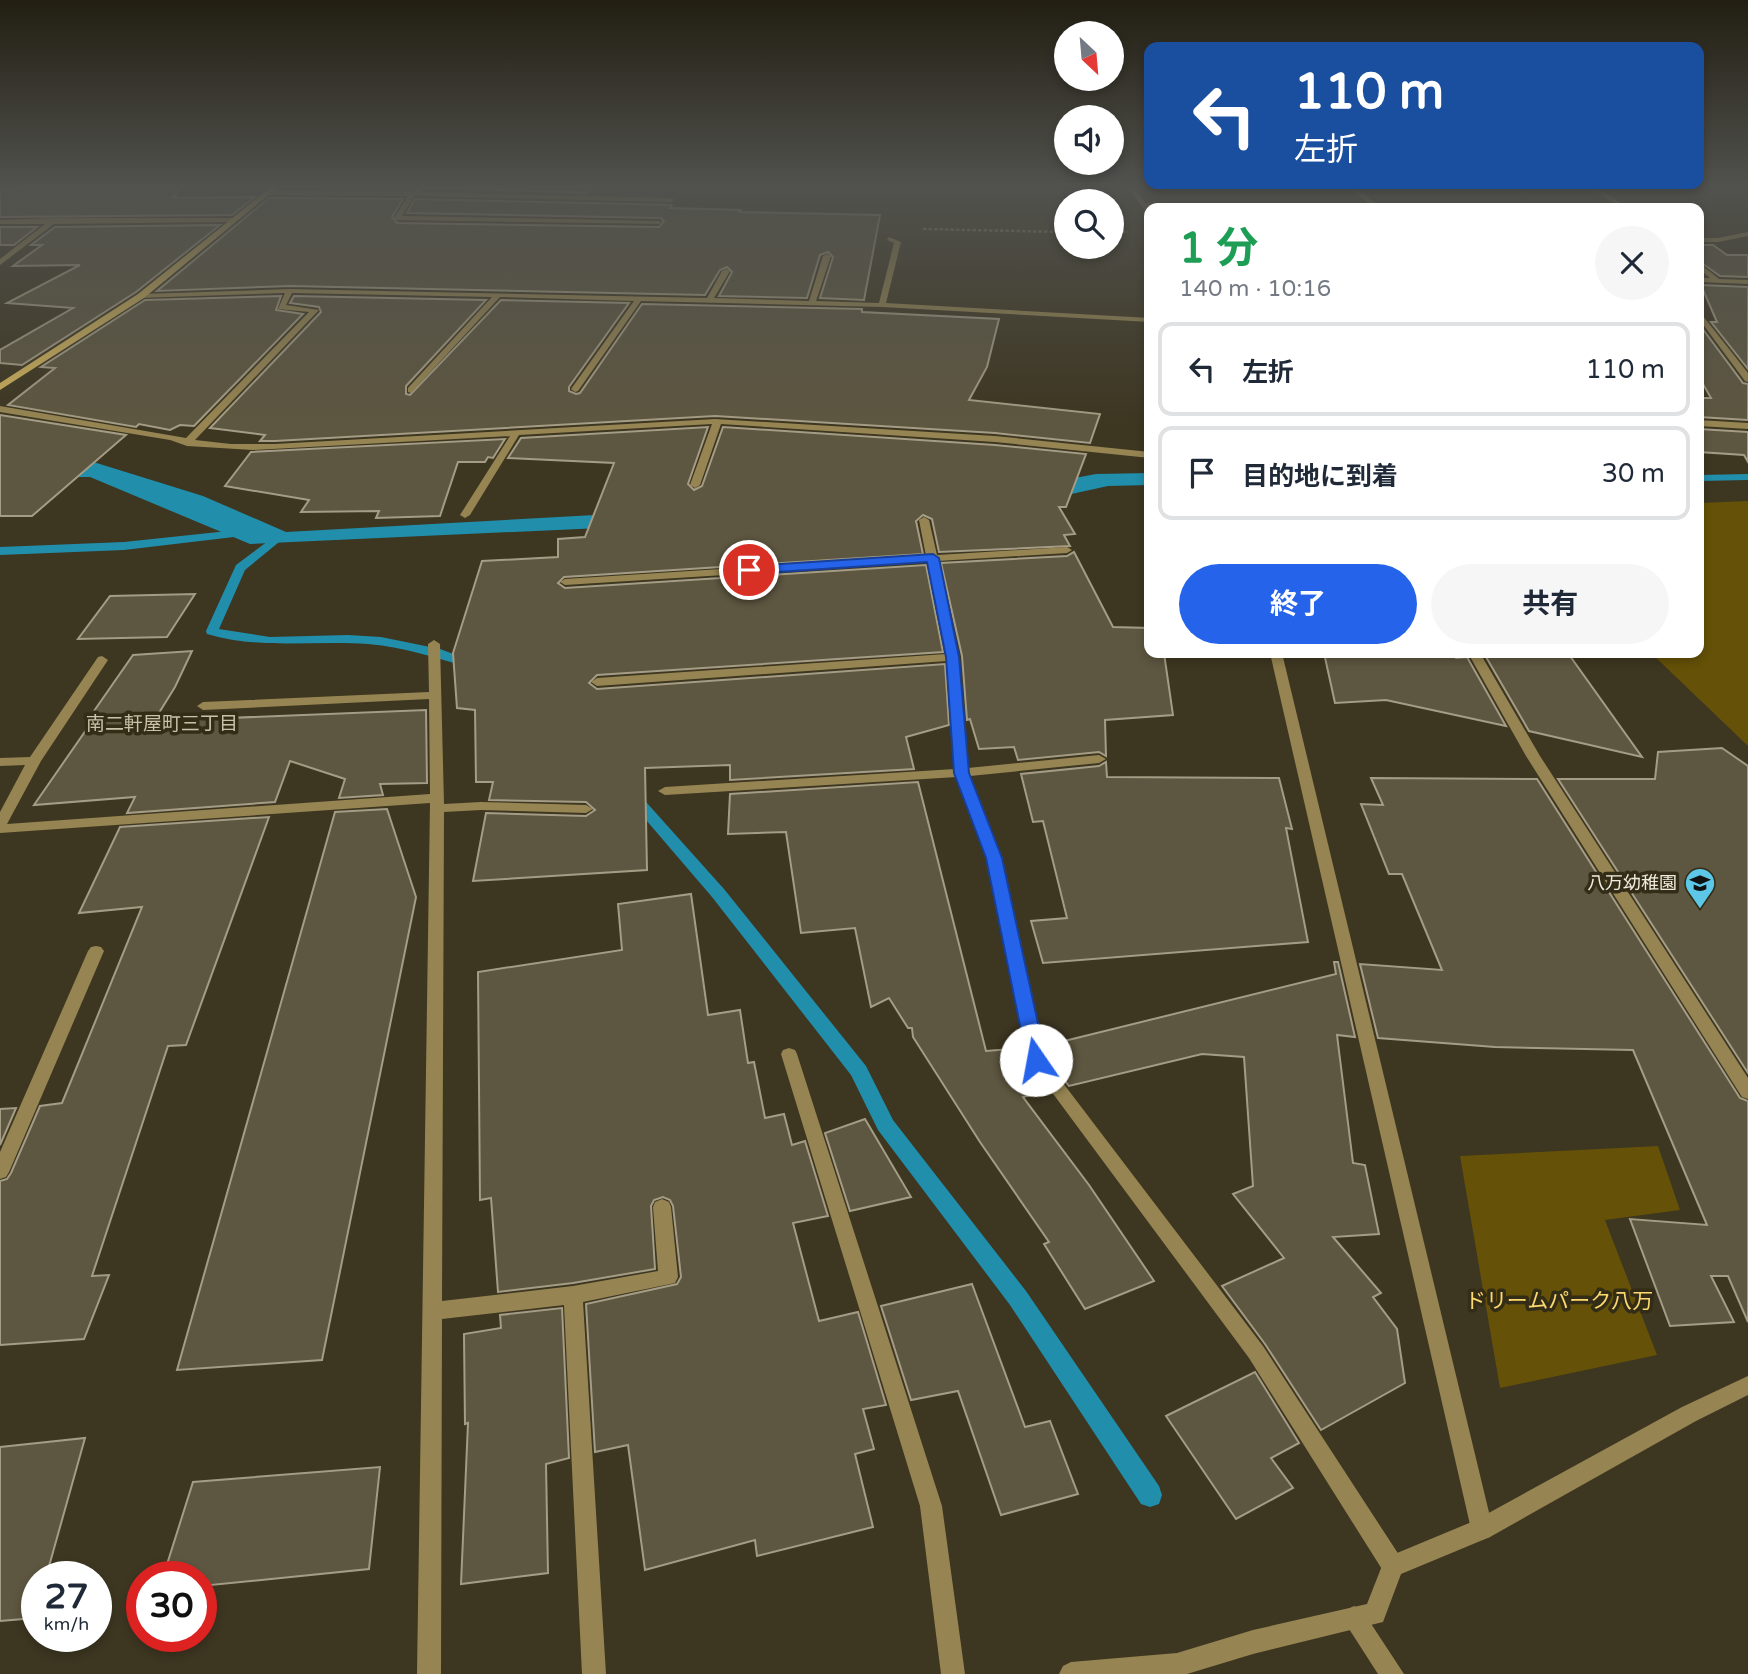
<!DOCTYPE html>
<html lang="ja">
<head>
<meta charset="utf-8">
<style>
	body { margin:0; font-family:"Varela Round","Noto Sans JP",sans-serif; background:#f6f6f7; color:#1f2937; height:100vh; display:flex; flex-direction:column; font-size:26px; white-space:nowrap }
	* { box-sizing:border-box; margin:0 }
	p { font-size:23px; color:#747a83 }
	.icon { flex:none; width:38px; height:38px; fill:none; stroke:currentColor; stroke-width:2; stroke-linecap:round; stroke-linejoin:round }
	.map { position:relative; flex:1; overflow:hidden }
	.sheet { position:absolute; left:1144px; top:203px; width:560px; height:455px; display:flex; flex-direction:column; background:#fff; border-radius:14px; box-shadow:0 4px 10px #0003 }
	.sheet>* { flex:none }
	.top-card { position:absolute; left:1144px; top:42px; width:560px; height:147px; border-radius:14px; box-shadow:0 4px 10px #0003; background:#1a4fa0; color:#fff; overflow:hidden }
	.needle { width:46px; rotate:154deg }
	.controls { position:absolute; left:1054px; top:21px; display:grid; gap:14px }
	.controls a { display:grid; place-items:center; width:70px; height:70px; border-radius:50%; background:#fff; box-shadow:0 4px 10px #0003; font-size:35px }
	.speed { position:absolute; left:21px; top:1561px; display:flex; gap:14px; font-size:35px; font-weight:700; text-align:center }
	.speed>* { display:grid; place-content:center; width:91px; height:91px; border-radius:50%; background:#fff; box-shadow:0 4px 10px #0003; line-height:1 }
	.speed small { font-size:18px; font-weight:400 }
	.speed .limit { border:10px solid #d22; background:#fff; color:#111 }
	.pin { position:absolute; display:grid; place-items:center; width:60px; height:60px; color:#fff; margin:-30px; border:4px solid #fff; border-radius:50%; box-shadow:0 2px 7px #0007 }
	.me { position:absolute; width:77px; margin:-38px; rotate:348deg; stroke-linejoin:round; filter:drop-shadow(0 0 5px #0008) }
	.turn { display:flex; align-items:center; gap:24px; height:147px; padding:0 35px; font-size:32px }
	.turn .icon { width:91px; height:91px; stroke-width:2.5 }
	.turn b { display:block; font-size:49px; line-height:60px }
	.round { display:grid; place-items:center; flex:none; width:74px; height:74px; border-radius:37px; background:#f6f6f7 }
	.head { display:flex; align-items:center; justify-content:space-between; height:119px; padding:0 35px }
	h1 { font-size:42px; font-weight:700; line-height:52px; color:#1e9e55 }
	.action { display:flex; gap:14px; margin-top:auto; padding:14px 35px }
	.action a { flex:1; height:80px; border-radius:42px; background:#2563eb; color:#fff; font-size:28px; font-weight:700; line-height:80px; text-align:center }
	.action a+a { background:#f6f6f7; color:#1f2937 }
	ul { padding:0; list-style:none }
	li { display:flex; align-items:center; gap:21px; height:94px; margin:0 14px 10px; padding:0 21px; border:4px solid #e0e1e3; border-radius:14px }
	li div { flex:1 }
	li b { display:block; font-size:26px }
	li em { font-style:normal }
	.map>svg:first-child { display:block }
</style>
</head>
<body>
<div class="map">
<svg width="1748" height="1674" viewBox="0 0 1748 1674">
	<rect width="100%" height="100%" fill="#3d3621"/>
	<g fill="#655107">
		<polygon points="1748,501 1748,746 1651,653 1699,653 1699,503"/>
		<polygon points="1658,1146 1680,1210 1605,1220 1657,1355 1500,1388 1460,1156"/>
	</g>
	<polygon fill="#218eab" points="87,460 203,496 286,532 995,493 1096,474 1150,473 1150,485 1108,486 1044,500 753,521 250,544 90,477 0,477 0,461"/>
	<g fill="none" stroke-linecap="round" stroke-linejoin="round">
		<g fill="#218eab" fill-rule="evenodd">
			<polygon points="1748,474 1748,480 1699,481 1699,475"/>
			<polygon points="247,529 251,531 251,535 124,550 0,555 0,547 124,542"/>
			<path d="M 280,532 L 286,536 L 284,538 L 245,570 L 219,629 L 270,637 L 348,635 L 381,637 L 440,649 L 480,664 L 473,668 C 438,659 405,647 368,644 C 313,640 261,650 207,634 L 206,631 L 236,565 Z"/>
			<polygon points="633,791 638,793 724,889 866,1066 893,1120 1026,1291 1159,1486 1162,1495 1159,1504 1150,1507 1141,1504 1010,1305 878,1130 851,1075 712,897 628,799 625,796 628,793"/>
		</g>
	</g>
	<g fill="#5d5640" stroke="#a49c84" stroke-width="2">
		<polygon points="46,187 182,187 173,198 255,197 232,215 0,217 0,189"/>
		<polygon points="423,187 591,187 587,193"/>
		<polygon points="269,198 403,199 392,217 397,223 659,227 664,221 661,218 407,213 415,199 672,205 670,208 741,210 739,212 880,215 864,300 820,298 833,257 828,252 820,255 807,298 719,296 732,272 727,267 720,270 705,295 290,286 157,291"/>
		<polygon points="220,225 136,292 22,365 0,363 0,350 73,308 7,303 80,265 13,266 42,245 31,245 55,227"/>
		<polygon points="0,227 37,227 14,245 0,245"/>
		<polygon points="1699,245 1713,245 1727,255 1748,255 1748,277 1720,276 1699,261"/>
		<polygon points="1701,285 1748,287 1748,369 1711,322 1717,322"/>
		<polygon points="281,296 276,310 303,314 194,426 180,425 170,430 139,424 136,427 8,405 55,368 41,367 145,300"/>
		<polygon points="294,296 486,300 406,386 406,394 410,395 501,300 629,303 569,387 569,391 576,394 580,393 642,304 862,309 862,312 999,319 987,367 969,400 1100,414 1090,443 995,433 715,416 275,441 260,441 265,435 210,428 321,312 319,307 290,303"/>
		<polygon points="1699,324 1743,383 1748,384 1748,420 1699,417 1699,398 1711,398 1699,377"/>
		<polygon points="0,415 126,435 32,516 0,516"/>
		<polygon points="708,427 688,484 694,490 702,486 723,427 995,445 1086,454 1066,507 1059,507 1075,534 1064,535 1070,546 939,552 932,519 923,515 916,521 923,554 564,577 558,583 565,588 926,565 943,652 597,675 589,683 597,689 945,664 949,725 906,737 914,769 730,780 730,765 645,768 647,870 473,881 486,813 586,816 595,810 586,802 489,800 493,782 476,782 475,710 457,708 453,653 482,561 558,557 558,539 585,537 614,463 508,458 521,438"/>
		<polygon points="1699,429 1748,432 1748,462 1744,455 1699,452"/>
		<polygon points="505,439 493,458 488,457 485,462 458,462 440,516 376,518 379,511 301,512 309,500 225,486 251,452"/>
		<polygon points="1074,552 1113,627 1150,628 1150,653 1164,653 1173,715 1105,720 1106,756 1099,752 1018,760 1014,747 979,749 970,719 967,720 962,656 941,563 1067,556"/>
		<polygon points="195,594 167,637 78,639 110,596"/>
		<polygon points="192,651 175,687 154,721 426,710 427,783 380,784 383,795 339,798 345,779 290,761 275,802 127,813 135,797 34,805 93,720 87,721 133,655"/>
		<polygon points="1324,653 1453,653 1456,658 1467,657 1506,726 1386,700 1335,703"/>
		<polygon points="1570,656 1642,757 1529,731 1486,657"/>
		<polygon points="1722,748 1748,766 1748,1073 1558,779 1655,779 1658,752"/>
		<polygon points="1106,762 1107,777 1279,778 1292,829 1286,828 1308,942 1043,963 1031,921 1067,918 1043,821 1033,822 1021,774 1099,766"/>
		<polygon points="1371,778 1537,779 1740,1098 1748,1101 1748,1322 1728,1276 1711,1276 1734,1322 1670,1326 1630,1219 1707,1225 1633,1050 1495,1047 1378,1038 1360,964 1442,970 1402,874 1389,874 1361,804 1383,805"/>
		<polygon points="918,782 986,1051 1023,1048 1026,1062 1048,1091 1023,1097 1089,1185 1154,1281 1085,1309 1044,1244 1049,1242 980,1142 913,1037 912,1028 908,1028 889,998 871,1007 855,928 801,933 786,832 728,834 730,794"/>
		<polygon points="387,809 416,897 322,1360 177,1370 335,812"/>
		<polygon points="269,817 186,1045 168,1046 92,1276 109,1275 84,1339 0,1345 0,1181 7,1179 11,1173 40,1106 62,1103 142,907 79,913 120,827"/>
		<polygon points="691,894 708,1015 740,1010 748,1063 754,1062 765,1118 784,1114 792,1145 805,1141 828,1216 793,1223 819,1321 858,1312 886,1405 863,1409 874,1449 855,1454 873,1527 757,1556 755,1540 645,1570 628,1445 595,1452 586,1304 677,1284 681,1277 673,1206 670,1200 663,1197 654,1200 651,1206 655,1269 573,1283 498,1292 491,1198 480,1200 478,972 622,950 618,904"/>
		<polygon points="1334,962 1338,962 1355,1037 1337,1035 1353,1163 1365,1165 1379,1234 1333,1237 1381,1293 1373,1297 1397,1329 1405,1383 1321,1430 1265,1344 1222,1286 1284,1258 1233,1194 1253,1186 1244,1057 1202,1054 1069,1086 1046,1057 1044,1046 1336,974"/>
		<polygon points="16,1108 0,1145 0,1109"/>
		<polygon points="865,1119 911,1197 850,1211 825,1133"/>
		<polygon points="972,1284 1025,1427 1050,1421 1078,1494 1001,1515 958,1391 911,1400 881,1306"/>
		<polygon points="562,1308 569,1458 546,1464 548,1573 461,1584 468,1423 465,1424 464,1334 501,1328 500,1315"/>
		<polygon points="1255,1372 1299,1443 1271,1458 1293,1488 1236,1519 1166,1416"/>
		<polygon points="85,1438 46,1577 37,1577 35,1618 0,1621 0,1447"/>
		<polygon points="380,1467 369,1569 201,1586 201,1577 163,1577 193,1482"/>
	</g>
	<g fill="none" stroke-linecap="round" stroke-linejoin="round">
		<g stroke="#898371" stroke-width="2.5" stroke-dasharray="3.5 2" stroke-linecap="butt">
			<polyline points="923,229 1066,232"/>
			<polyline points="1111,232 1128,232"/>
		</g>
		<polygon fill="#968552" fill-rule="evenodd" points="96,946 101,947 104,951 9,1172 6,1177 0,1179 0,1152 88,951 91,947"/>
		<g fill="#968552" fill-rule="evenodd">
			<polygon points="1127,187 1134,187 1145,203 1313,204 1318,208 1148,207 1150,217"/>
			<polygon points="1348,187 1356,187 1381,208 1374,208"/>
			<polygon points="1589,187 1597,187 1628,208 1621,208"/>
			<polygon points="419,188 422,190 420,192 672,198 675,200 672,202 414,196 402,216 661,221 659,224 397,220 394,218 408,196 268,195 265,193 268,191 411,192"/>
			<polygon points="1517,204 1519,207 1440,207 1443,205"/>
			<polygon points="54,218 232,218 235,220 232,222 54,224 0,265 0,259 45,224 0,224 0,220"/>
			<polygon points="1748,232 1748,236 1718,242 1699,242 1699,238 1718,238"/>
			<polygon points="889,237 901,242 886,303 1150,318 1150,322 882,307 641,301 578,391 575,392 571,389 634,301 500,297 411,393 408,392 408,388 492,297 292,293 286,305 319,310 195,440 231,444 275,444 715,419 995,436 1150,452 1150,458 995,442 721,424 700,485 695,488 690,485 712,424 519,435 470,515 465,518 460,515 510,436 253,450 187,446 170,440 0,412 0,406 186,438 309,312 278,309 285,293 138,298 137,296 141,294 290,289 707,298 722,271 726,269 730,271 714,298 809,301 823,256 827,254 831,256 816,301 879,303 894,243 887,240"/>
			<polygon points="1699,263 1719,279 1748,280 1748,284 1699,282 1699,278 1710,278 1699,269"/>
			<polygon points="1699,311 1748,373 1748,382 1745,381 1699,319"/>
			<polygon points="1699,420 1748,423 1748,429 1699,426"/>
			<polygon points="924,517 929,520 937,555 1067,547 1072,550 1067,553 938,561 959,657 968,768 1099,755 1106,759 1099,763 970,776 1001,857 1044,1058 1263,1346 1401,1558 1404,1566 1401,1574 1393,1577 1385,1574 1249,1358 1028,1060 987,857 957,777 665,795 658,791 665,787 955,769 947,661 597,686 591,682 597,678 946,654 928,562 565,585 560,582 565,579 926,556 919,520"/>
			<polygon points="434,640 440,644 444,804 481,802 586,805 593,809 586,813 481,810 444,812 442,1301 573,1286 658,1271 653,1207 655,1202 662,1199 669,1202 671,1207 678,1277 675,1283 583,1302 606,1674 582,1674 564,1305 442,1319 441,1674 417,1674 430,803 0,833 0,812 25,765 0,766 0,758 30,757 98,657 102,656 108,660 41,761 7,824 430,794 429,699 203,710 197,706 203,702 429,692 428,644"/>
			<polygon points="1270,653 1282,653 1493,1529 1490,1537 1482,1540 1474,1537 1471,1529"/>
			<polygon points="1468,653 1480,653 1540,756 1748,1078 1748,1099 1742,1097 1526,756"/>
			<polygon points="789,1048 795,1050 797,1054 942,1506 965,1674 941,1674 920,1506 781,1054 783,1050"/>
			<polygon points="1354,1606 1362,1610 1404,1674 1378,1674 1342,1618 1346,1610"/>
		</g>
		<polygon fill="#968552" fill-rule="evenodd" points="1748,1376 1748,1395 1696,1421 1490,1537 1401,1574 1383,1622 1253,1654 1187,1674 1059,1674 1063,1666 1071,1662 1177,1653 1253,1630 1367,1604 1385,1558 1474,1521 1682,1407"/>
		<polygon fill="#cdb05b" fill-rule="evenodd" points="271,187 278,187 144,298 0,390 0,383 138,294"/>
	</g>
	<linearGradient id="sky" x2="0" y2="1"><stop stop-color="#221e12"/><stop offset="0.44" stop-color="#51524e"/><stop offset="1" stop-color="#51524e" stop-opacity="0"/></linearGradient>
	<rect width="1748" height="422" fill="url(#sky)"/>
	<polygon fill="#2563eb" stroke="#184099" stroke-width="2" points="933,554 939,558 959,657 969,773 1002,858 1046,1060 1043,1065 1029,1065 1027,1060 986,858 954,773 946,657 927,562 749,574 743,570 749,566"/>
	<defs>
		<g id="school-pin" transform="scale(1.575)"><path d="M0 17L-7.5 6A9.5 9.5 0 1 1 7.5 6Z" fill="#5cc7e7" stroke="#332c17"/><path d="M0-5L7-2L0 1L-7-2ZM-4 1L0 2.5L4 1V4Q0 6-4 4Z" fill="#111"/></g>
	</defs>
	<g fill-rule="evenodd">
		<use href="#school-pin" x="1700" y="883"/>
	</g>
	<g text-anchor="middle" stroke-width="7" stroke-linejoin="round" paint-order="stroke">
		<g font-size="18" fill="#efebde" stroke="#332c17" text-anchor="end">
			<text x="1677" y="889">八万幼稚園</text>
		</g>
		<g font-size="19" fill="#cac1a9" stroke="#332c17">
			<text x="162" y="730">南二軒屋町三丁目</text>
		</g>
		<g font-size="21" fill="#fcd96e" stroke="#332c17">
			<text x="1559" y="1308">ドリームパーク八万</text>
		</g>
	</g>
</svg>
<div class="controls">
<a><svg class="needle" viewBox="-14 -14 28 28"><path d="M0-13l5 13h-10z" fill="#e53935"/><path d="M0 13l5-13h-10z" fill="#747a83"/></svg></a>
<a><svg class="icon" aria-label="sound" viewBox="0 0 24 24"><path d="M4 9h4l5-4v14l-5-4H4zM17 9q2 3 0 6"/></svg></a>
<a><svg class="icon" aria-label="search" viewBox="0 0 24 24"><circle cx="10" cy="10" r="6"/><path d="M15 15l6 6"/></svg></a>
</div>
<div class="speed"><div>27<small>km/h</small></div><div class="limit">30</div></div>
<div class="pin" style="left:749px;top:570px;background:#d93025"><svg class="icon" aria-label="arrive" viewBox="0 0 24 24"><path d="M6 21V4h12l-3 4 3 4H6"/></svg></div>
<svg class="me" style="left:1036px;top:1060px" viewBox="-20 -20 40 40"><circle r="19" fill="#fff"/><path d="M0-13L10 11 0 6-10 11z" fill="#2563eb"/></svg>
<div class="top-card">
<div class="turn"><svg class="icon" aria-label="left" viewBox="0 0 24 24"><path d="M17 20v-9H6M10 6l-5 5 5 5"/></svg><div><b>110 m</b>左折</div></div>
</div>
<section class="sheet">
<div class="head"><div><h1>1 分</h1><p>140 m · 10:16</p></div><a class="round"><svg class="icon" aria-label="close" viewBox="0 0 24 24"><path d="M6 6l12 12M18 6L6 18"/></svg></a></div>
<ul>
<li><svg class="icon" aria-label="left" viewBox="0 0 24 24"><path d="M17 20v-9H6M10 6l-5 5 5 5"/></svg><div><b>左折</b></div><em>110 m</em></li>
<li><svg class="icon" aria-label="arrive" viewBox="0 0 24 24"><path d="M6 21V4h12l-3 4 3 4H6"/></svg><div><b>目的地に到着</b></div><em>30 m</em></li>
</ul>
<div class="action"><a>終了</a><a>共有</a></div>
</section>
</div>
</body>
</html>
